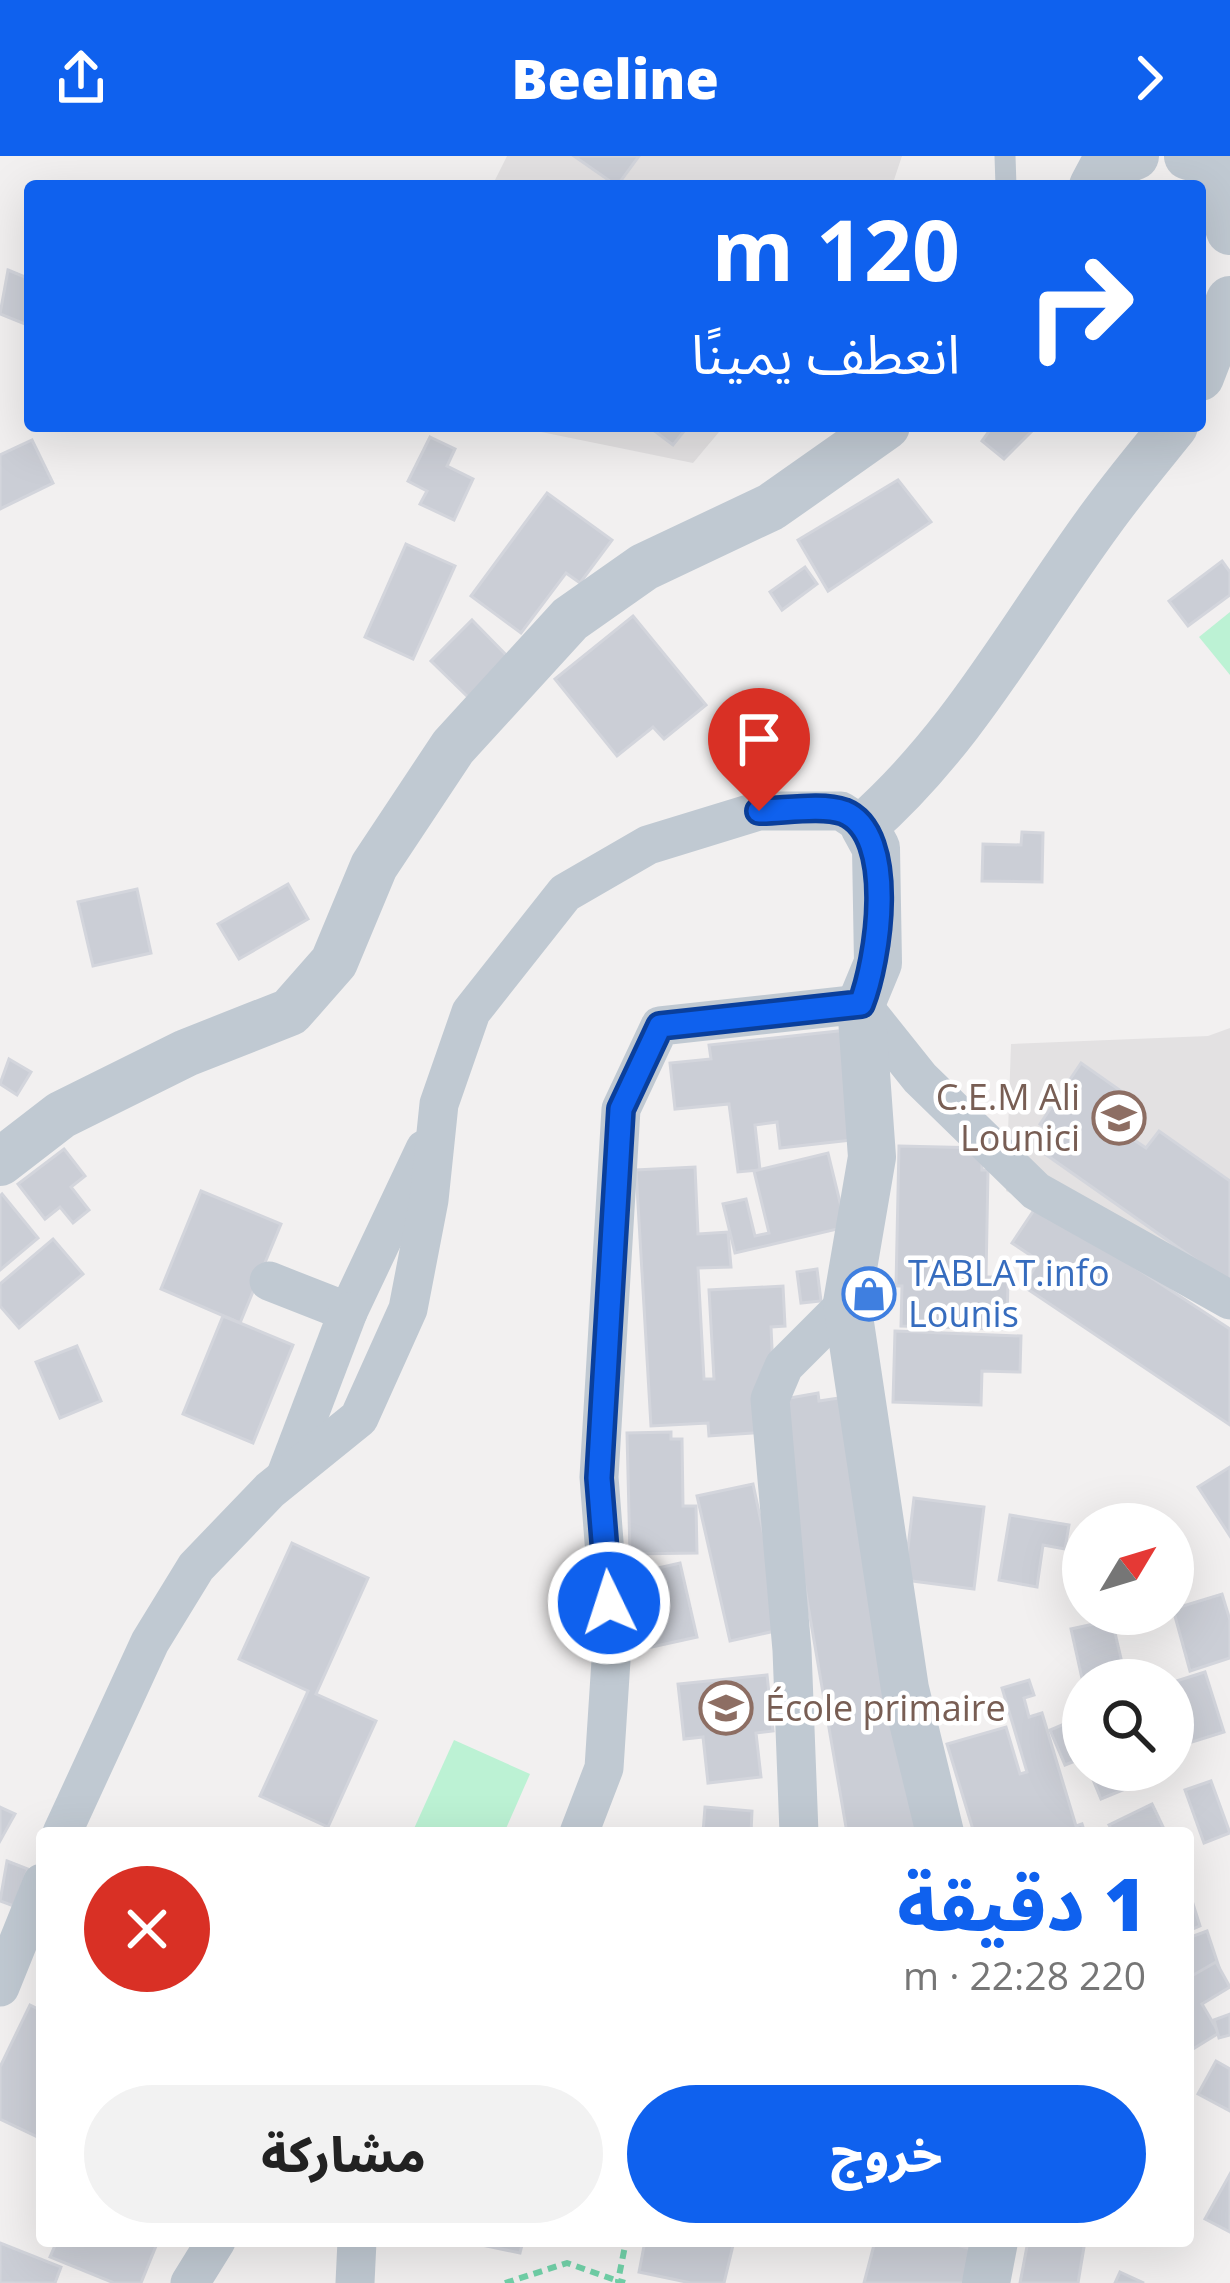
<!DOCTYPE html>
<html lang="ar">
<head>
<meta charset="utf-8">
<style>
	body { margin:0; font-family:"Open Sans","Noto Sans Arabic",sans-serif; background:#f2f2f2; color:#222; direction:rtl; height:100vh; display:flex; flex-direction:column; font-size:45px; white-space:nowrap }
	* { box-sizing:border-box; margin:0 }
	p { font-size:39px; color:#767676 }
	.icon { flex:none; width:66px; height:66px; fill:none; stroke:currentColor; stroke-width:2; stroke-linecap:round; stroke-linejoin:round }
	.map { position:relative; flex:1; overflow:hidden; direction:ltr }
	.sheet { position:absolute; left:36px; top:1671px; width:1158px; height:420px; display:flex; flex-direction:column; background:#fff; border-radius:12px; box-shadow:0 12px 48px #0002; direction:rtl }
	.sheet>* { flex:none }
	.banner { position:absolute; left:24px; top:24px; width:1182px; height:252px; border-radius:12px; box-shadow:0 12px 48px #0002; direction:rtl; background:#0f61ee; color:#fff; overflow:hidden }
	.needle { width:78px; rotate:52deg }
	.controls { position:absolute; left:1062px; top:1347px; display:grid; gap:24px }
	.controls a { display:grid; place-items:center; width:132px; height:132px; border-radius:50%; background:#fff; box-shadow:0 12px 48px #0002; font-size:60px }
	.pin { position:absolute; display:grid; place-items:center; width:102px; height:102px; color:#fff; margin:-123px -51px; border-radius:50% 50% 50% 0; rotate:-45deg; box-shadow:0 0 12px #0007 }
	.pin .icon { rotate:45deg }
	.me { position:absolute; width:132px; margin:-66px; rotate:356deg; stroke-linejoin:round; filter:drop-shadow(0 0 9px #0008) }
	.turn { display:flex; align-items:center; gap:42px; height:252px; padding:0 48px; font-size:54px }
	.turn .icon { width:156px; height:156px; stroke-width:2.5 }
	.turn b { display:block; font-size:84px; line-height:102px }
	.round { display:grid; place-items:center; flex:none; width:126px; height:126px; border-radius:63px; background:#f2f2f2 }
	.overview { display:flex; align-items:center; justify-content:space-between; height:204px; padding:0 48px }
	h1 { font-size:72px; font-weight:800; line-height:90px; color:#0f61ee }
	.action { display:flex; gap:24px; margin-top:auto; padding:24px 48px }
	.action a { flex:1; height:138px; border-radius:72px; background:#0f61ee; color:#fff; font-size:48px; font-weight:800; line-height:138px; text-align:center }
	.action a+a { background:#f2f2f2; color:#222 }
	header { display:flex; justify-content:space-between; align-items:center; height:156px; padding:0 48px; background:#0f61ee; color:#fff; font-size:54px; font-weight:800 }
	.map>svg:first-child { display:block }
</style>
</head>
<body>
<header><svg class="icon" aria-label="forward" viewBox="0 0 24 24"><path d="M9 5l7 7-7 7"/></svg>Beeline<svg class="icon" aria-label="share" viewBox="0 0 24 24"><path d="M12 15V3M7 8l5-5 5 5M5 13v7h14v-7"/></svg></header>
<div class="map">
<svg width="1230" height="2127" viewBox="0 0 1230 2127">
	<rect width="100%" height="100%" fill="#f2f0f0"/>
	<g fill="#e3e1e2">
		<polygon points="507,0 902,0 892,30 492,30"/>
		<polygon points="512,270 724,270 693,307"/>
		<polygon points="1230,872 1230,1149 1006,1035 1011,888 1208,880"/>
	</g>
	<g fill="#bcf2d4">
		<polygon points="1230,456 1230,519 1199,481"/>
		<polygon points="454,1584 530,1618 504,1677 412,1677"/>
	</g>
	<g fill="#cbced6" stroke="#d3d5dc" stroke-width="3">
		<polygon points="574,0 639,0 617,30"/>
		<polygon points="8,114 30,123 30,170 0,158"/>
		<polygon points="648,270 688,270 673,289"/>
		<polygon points="986,270 1037,270 1004,303 982,285 990,274"/>
		<polygon points="430,281 455,293 447,310 473,323 454,364 420,348 427,335 408,325"/>
		<polygon points="32,284 53,327 0,353 0,299"/>
		<polygon points="898,324 931,366 828,435 798,384"/>
		<polygon points="547,337 612,384 580,427 566,417 521,477 471,440"/>
		<polygon points="406,388 455,410 413,503 365,481"/>
		<polygon points="1222,405 1230,416 1230,439 1188,470 1169,445"/>
		<polygon points="805,411 817,428 782,454 770,436"/>
		<polygon points="633,460 706,549 664,583 653,571 617,600 555,523"/>
		<polygon points="472,464 511,504 471,544 431,505"/>
		<polygon points="1022,676 1043,677 1042,726 982,725 983,688 1021,689"/>
		<polygon points="288,728 308,763 239,803 218,768"/>
		<polygon points="137,733 151,797 93,810 78,746"/>
		<polygon points="848,874 861,983 780,992 777,966 755,969 760,1014 738,1016 729,948 675,953 670,907 711,903 709,889"/>
		<polygon points="9,903 31,916 17,939 0,928"/>
		<polygon points="1081,907 1131,942 1112,969 1146,992 1159,975 1230,1025 1230,1128 1038,993 1050,975 1040,968"/>
		<polygon points="899,990 982,992 982,1014 988,1014 986,1121 1008,1121 1007,1173 901,1170 902,1130 896,1130"/>
		<polygon points="64,993 85,1020 71,1031 89,1054 73,1067 60,1051 45,1063 18,1028"/>
		<polygon points="828,997 846,1071 735,1097 723,1048 746,1043 755,1080 769,1077 754,1015"/>
		<polygon points="695,1011 698,1078 728,1076 731,1111 698,1112 704,1223 714,1223 709,1134 783,1130 785,1170 771,1171 773,1214 766,1276 709,1280 708,1267 651,1270 636,1014"/>
		<polygon points="201,1035 281,1068 240,1167 161,1133"/>
		<polygon points="2,1038 38,1082 0,1114 0,1040"/>
		<polygon points="1038,1048 1230,1173 1230,1269 1023,1130 1039,1105 1012,1087"/>
		<polygon points="53,1083 83,1118 19,1172 0,1150 0,1128"/>
		<polygon points="817,1113 821,1145 801,1147 797,1116"/>
		<polygon points="223,1160 293,1189 253,1287 183,1258"/>
		<polygon points="895,1175 1021,1180 1020,1216 982,1215 981,1249 893,1246"/>
		<polygon points="77,1190 101,1245 60,1262 36,1206"/>
		<polygon points="818,1237 819,1245 846,1241 921,1677 847,1677 773,1245"/>
		<polygon points="671,1276 671,1283 682,1283 683,1350 696,1350 697,1397 630,1398 627,1277"/>
		<polygon points="1230,1311 1230,1380 1198,1331"/>
		<polygon points="753,1328 784,1473 730,1485 697,1340"/>
		<polygon points="914,1342 984,1351 974,1433 904,1424"/>
		<polygon points="1010,1359 1069,1369 1065,1393 1043,1389 1037,1431 999,1424"/>
		<polygon points="292,1387 368,1422 316,1538 376,1565 328,1671 260,1640 308,1535 239,1503"/>
		<polygon points="680,1407 697,1481 643,1493 627,1419"/>
		<polygon points="1222,1438 1230,1464 1230,1502 1190,1515 1173,1453"/>
		<polygon points="1112,1464 1126,1524 1083,1527 1071,1473"/>
		<polygon points="1205,1516 1224,1576 1176,1591 1173,1526"/>
		<polygon points="767,1519 773,1575 756,1577 761,1621 708,1627 703,1581 684,1583 678,1528"/>
		<polygon points="1029,1524 1034,1539 1024,1542 1029,1561 1042,1557 1076,1670 1082,1668 1085,1677 974,1677 947,1588 1006,1571 1020,1618 1027,1616 1002,1532"/>
		<polygon points="1083,1560 1083,1602 1065,1609 1050,1574"/>
		<polygon points="1089,1614 1143,1614 1147,1624 1101,1643"/>
		<polygon points="1211,1625 1230,1677 1204,1687 1185,1634"/>
		<polygon points="1152,1648 1166,1677 1113,1677 1109,1669"/>
		<polygon points="0,1651 15,1658 0,1685"/>
		<polygon points="705,1651 752,1655 751,1677 703,1677"/>
		<polygon points="7,1705 28,1713 14,1750 0,1745"/>
		<polygon points="1188,1732 1200,1770 1188,1775"/>
		<polygon points="1207,1775 1219,1811 1188,1821 1188,1782"/>
		<polygon points="1216,1806 1230,1831 1202,1848 1219,1877 1188,1896 1188,1822"/>
		<polygon points="30,1849 42,1855 42,1983 0,1963 0,1911"/>
		<polygon points="1230,1858 1230,1879 1219,1882 1214,1864"/>
		<polygon points="1216,1905 1230,1913 1230,1955 1198,1938"/>
		<polygon points="1230,2018 1230,2076 1205,2063"/>
		<polygon points="57,2085 158,2085 141,2127 114,2127 50,2101"/>
		<polygon points="463,2085 523,2085 520,2097"/>
		<polygon points="645,2085 734,2085 724,2127 691,2127 639,2116"/>
		<polygon points="875,2085 942,2085 972,2093 963,2127 864,2127"/>
		<polygon points="1028,2085 1085,2085 1078,2127 1020,2127"/>
		<polygon points="0,2087 61,2111 55,2127 0,2127"/>
		<polygon points="1120,2116 1144,2127 1115,2127"/>
	</g>
	<g fill="none" stroke-linecap="round" stroke-linejoin="round">
		<g stroke="#72d2a9" stroke-width="6" stroke-dasharray="9 6" stroke-linecap="butt">
			<polyline points="505,2127 567,2107 618,2125"/>
			<polyline points="625,2127 618,2125 626,2085"/>
		</g>
		<polyline stroke="#c0c9d2" stroke-width="21" points="1005,0 1006,30"/>
		<g stroke="#c0c9d2" stroke-width="39">
			<polyline points="269,1125 348,1156 425,993"/>
			<polyline points="286,1319 348,1156"/>
			<polyline points="62,1677 150,1486 196,1411 270,1334 359,1262 408,1153 429,1044 439,948 471,856 565,737 648,689 759,655 841,655 864,670"/>
			<polyline points="579,1677 604,1612 612,1489 599,1321 621,953 660,870 861,848 920,922 1036,1035 1230,1144"/>
			<polyline points="799,1677 792,1494 770,1243 784,1210 847,1147"/>
			<polyline points="0,1831 42,1727"/>
			<polyline points="190,2127 216,2085"/>
			<polyline points="355,2127 357,2085"/>
		</g>
		<g stroke="#c0c9d2" stroke-width="48">
			<polyline points="1188,0 1206,3 1230,75"/>
			<polyline points="1093,30 1102,13 1135,0"/>
			<polyline points="1200,221 1230,144"/>
			<polyline points="0,1006 61,959 186,897 290,856 334,806 374,710 453,591 570,463 644,411 771,351 886,270"/>
			<path d="M 940,1677 L 905,1533 L 847,1147 L 872,1001 L 861,848 L 878,807 L 876,692 L 864,670 C 964,582 1023,469 1100,364 C 1123,332 1149,301 1174,270"/>
			<polyline points="986,2127 994,2085"/>
		</g>
	</g>
	<g fill="none" stroke-linecap="round" stroke-linejoin="round">
		<g stroke="#0a3f9b" stroke-width="30">
			<path id="route" d="M 609,1447 L 599,1322 L 621,953 L 660,870 L 861,848 C 878,805 898,678 844,656 C 822,648 783,655 759,655"/>
		</g>
		<use href="#route" stroke="#0f61ee" stroke-width="21"/>
	</g>
	<defs>
		<g id="school-ring" transform="scale(2.7)"><circle r="9.5" fill="#fff" stroke="#8d6e63" stroke-width="1.5"/><path d="M0-5L7-2L0 1L-7-2ZM-4 1L0 2.5L4 1V4Q0 6-4 4Z" fill="#8d6e63"/></g>
		<g id="shop-ring" transform="scale(2.7)"><circle r="9.5" fill="#fff" stroke="#3f7fe0" stroke-width="1.5"/><path d="M-5-2.5h2.3a2.7 3.5 0 0 1 5.4 0H5L5.5 6h-11ZM-1.5-2.5h3a1.5 2.3 0 0 0-3 0Z" fill="#3f7fe0"/></g>
	</defs>
	<g fill-rule="evenodd">
		<use href="#school-ring" x="1119" y="962"/>
		<use href="#shop-ring" x="869" y="1138"/>
		<use href="#school-ring" x="726" y="1552"/>
	</g>
	<g text-anchor="middle" stroke-width="9" stroke-linejoin="round" paint-order="stroke">
		<g font-size="36" fill="#785e54" stroke="#fff" text-anchor="end">
			<text x="1080" y="954">C.E.M Ali<tspan x="1080" dy="41">Lounici</tspan></text>
			<text x="765" y="1565" text-anchor="start">École primaire</text>
		</g>
		<g font-size="36" fill="#366cbe" stroke="#fff" text-anchor="start">
			<text x="908" y="1130">TABLAT.info<tspan x="908" dy="41">Lounis</tspan></text>
		</g>
	</g>
</svg>
<div class="controls">
<a><svg class="needle" viewBox="-14 -14 28 28"><path d="M0-13l5 13h-10z" fill="#e53935"/><path d="M0 13l5-13h-10z" fill="#767676"/></svg></a>
<a><svg class="icon" aria-label="search" viewBox="0 0 24 24"><circle cx="10" cy="10" r="6"/><path d="M15 15l6 6"/></svg></a>
</div>
<div class="pin" style="left:759px;top:655px;background:#d93025"><svg class="icon" aria-label="arrive" viewBox="0 0 24 24"><path d="M6 21V4h12l-3 4 3 4H6"/></svg></div>
<svg class="me" style="left:609px;top:1447px" viewBox="-20 -20 40 40"><circle r="17" fill="#0f61ee" stroke="#fff" stroke-width="3"/><path d="M0-11L8 9 0 5-8 9z" fill="#fff"/></svg>
<div class="banner">
<div class="turn"><svg class="icon" aria-label="right" viewBox="0 0 24 24"><path d="M7 20v-9h11M14 6l5 5-5 5"/></svg><div><b>120 m</b>انعطف يمينًا</div></div>
</div>
<section class="sheet">
<div class="overview"><div><h1>1 دقيقة</h1><p>220 m · 22:28</p></div><a class="round" style="background:#d93025;color:#fff"><svg class="icon" aria-label="close" viewBox="0 0 24 24"><path d="M6 6l12 12M18 6L6 18"/></svg></a></div>
<div class="action"><a>خروج</a><a>مشاركة</a></div>
</section>
</div>
</body>
</html>
